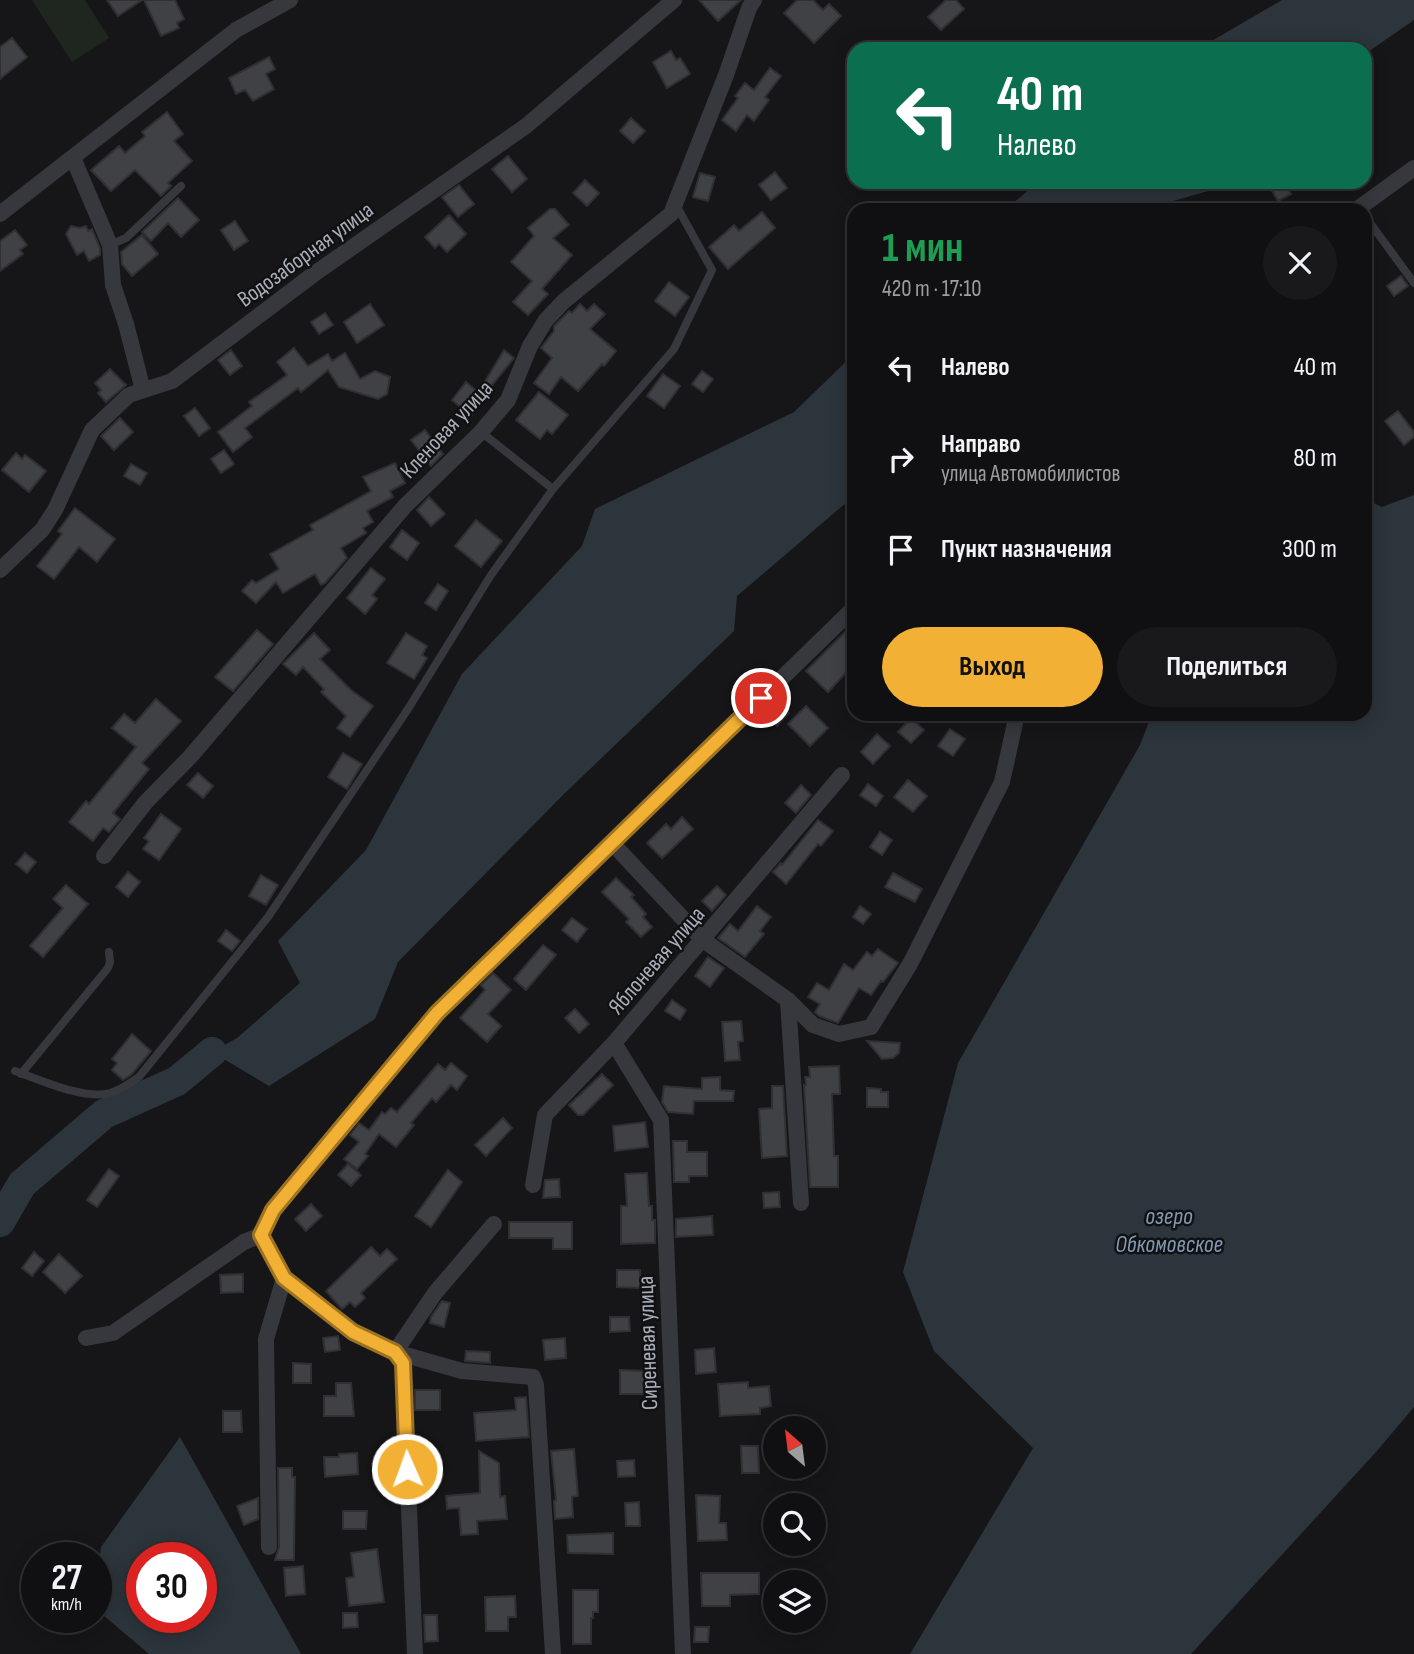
<!DOCTYPE html>
<html lang="ru">
<head>
<meta charset="utf-8">
<style>
	body { margin:0; font-family:"Sofia Sans Condensed",sans-serif; background:#19191b; color:#f1f3f6; height:100vh; display:flex; flex-direction:column; font-size:26px; white-space:nowrap }
	* { box-sizing:border-box; margin:0 }
	p { font-size:23px; color:#9c9d9f }
	.icon { flex:none; width:38px; height:38px; fill:none; stroke:currentColor; stroke-width:2; stroke-linecap:round; stroke-linejoin:round }
	.map { position:relative; flex:1; overflow:hidden }
	.sheet { position:absolute; left:847px; top:203px; width:525px; height:518px; display:flex; flex-direction:column; background:#101012; border-radius:21px; box-shadow:0 4px 18px #0003,0 0 0 2px #303032 }
	.sheet>* { flex:none }
	.hud { position:absolute; left:847px; top:42px; width:525px; height:147px; border-radius:21px; box-shadow:0 4px 18px #0003,0 0 0 2px #303032; background:#0b6e4f; color:#fff; overflow:hidden }
	.needle { width:46px; rotate:332deg }
	.fabs { position:absolute; left:763px; top:1416px; display:grid; gap:14px }
	.fabs a { display:grid; place-items:center; width:63px; height:63px; border-radius:50%; background:#101012; box-shadow:0 4px 18px #0003,0 0 0 2px #303032; font-size:35px }
	.speed { position:absolute; left:21px; top:1542px; display:flex; gap:14px; font-size:35px; font-weight:700; text-align:center }
	.speed>* { display:grid; place-content:center; width:91px; height:91px; border-radius:50%; background:#101012; box-shadow:0 4px 18px #0003,0 0 0 2px #303032; line-height:1 }
	.speed small { font-size:18px; font-weight:400 }
	.speed .limit { border:10px solid #d22; background:#fff; color:#111 }
	.pin { position:absolute; display:grid; place-items:center; width:60px; height:60px; color:#fff; margin:-30px; border:4px solid #fff; border-radius:50%; box-shadow:0 2px 7px #0007 }
	.me { position:absolute; width:77px; margin:-38px; rotate:358deg; stroke-linejoin:round; filter:drop-shadow(0 0 5px #0008) }
	.turn { display:flex; align-items:center; gap:24px; height:147px; padding:0 35px; font-size:32px }
	.turn .icon { width:91px; height:91px; stroke-width:2.5 }
	.turn b { display:block; font-size:49px; line-height:60px }
	.round { display:grid; place-items:center; flex:none; width:74px; height:74px; border-radius:37px; background:#19191b }
	.summary { display:flex; align-items:center; justify-content:space-between; height:119px; padding:0 35px }
	h1 { font-size:42px; font-weight:700; line-height:52px; color:#1e9e55 }
	.primary-button { display:flex; gap:14px; margin-top:auto; padding:14px 35px }
	.primary-button a { flex:1; height:80px; border-radius:42px; background:#f2b134; color:#111; font-size:28px; font-weight:700; line-height:80px; text-align:center }
	.primary-button a+a { background:#19191b; color:#f1f3f6 }
	ul { padding:0; list-style:none }
	li { display:flex; align-items:center; gap:21px; height:91px; padding:0 35px }
	li div { flex:1 }
	li b { display:block; font-size:26px }
	li em { font-style:normal }
	.map>svg:first-child { display:block }
</style>
</head>
<body>
<div class="map">
<svg width="1414" height="1654" viewBox="0 0 1414 1654">
	<rect width="100%" height="100%" fill="#161618"/>
	<polygon fill="#1e261f" points="32,0 85,0 109,38 72,62"/>
	<g fill="#2c353c" fill-rule="evenodd">
		<polygon points="1282,0 1414,0 1414,20 1365,54 1365,49 1198,49"/>
		<polygon points="1038,182 1227,182 1222,187 1156,206 1153,210 1005,210"/>
		<polygon points="854,354 854,496 737,596 734,631 564,794 398,962 375,1019 269,1086 212,1052 237,1038 300,983 278,941 366,850 462,674 582,546 595,509 794,412"/>
		<polygon points="1414,495 1414,1407 1376,1452 1191,1654 910,1654 1033,1448 934,1351 903,1272 958,1063 1140,745 1152,714 1365,714 1365,499 1382,507"/>
		<path d="M 180,1437 L 301,1654 L 149,1654 L 96,1609 L 96,1581 L 101,1547 ZM 142,1558 L 201,1558 L 201,1617 L 142,1617 Z"/>
	</g>
	<g fill="none" stroke-linecap="round" stroke-linejoin="round">
		<polyline stroke="#2c353c" stroke-width="30" points="0,1222 22,1184 104,1114 177,1081 212,1052"/>
	</g>
	<g fill="#404145" stroke="#303034" stroke-width="2">
		<polygon points="107,0 142,0 118,16"/>
		<polygon points="144,0 175,0 184,19 177,23 179,28 161,36"/>
		<polygon points="699,0 741,0 718,21"/>
		<polygon points="797,0 813,0 823,10 829,4 841,16 814,43 784,13"/>
		<polygon points="946,0 956,0 964,9 941,30 928,17"/>
		<polygon points="12,38 27,57 0,79 0,47"/>
		<polygon points="671,51 676,60 680,58 690,74 667,88 653,62"/>
		<polygon points="269,57 275,69 266,74 274,89 253,101 245,90 236,94 229,78"/>
		<polygon points="770,68 781,76 765,97 769,100 754,121 747,115 736,131 722,120 738,98 735,96 745,83 754,90"/>
		<polygon points="167,112 183,134 174,141 192,161 168,183 171,186 161,196 135,170 111,191 91,170 119,146 125,153 145,136 142,132"/>
		<polygon points="631,118 645,131 633,143 620,131"/>
		<polygon points="508,156 527,179 512,192 492,169"/>
		<polygon points="775,172 787,188 771,200 759,185"/>
		<polygon points="700,173 715,177 708,201 693,197"/>
		<polygon points="585,180 599,193 587,206 573,193"/>
		<polygon points="1267,182 1284,182 1291,194 1278,201"/>
		<polygon points="459,185 474,204 458,217 442,197"/>
		<polygon points="178,198 199,220 181,237 168,223 151,241 142,232"/>
		<polygon points="550,209 555,209 569,225 553,238 572,255 542,289 548,294 528,315 513,302 532,281 511,262 534,236 528,228"/>
		<polygon points="762,212 775,228 728,269 709,247 734,225 739,231"/>
		<polygon points="449,215 466,234 447,252 439,244 435,248 425,237"/>
		<polygon points="235,221 248,241 234,250 221,230"/>
		<polygon points="71,226 80,228 86,226 88,231 92,229 100,248 100,255 89,261 84,251 77,255 66,234"/>
		<polygon points="15,230 27,245 20,250 23,254 0,271 0,241"/>
		<polygon points="142,235 158,254 132,276 122,264 121,252"/>
		<polygon points="1401,276 1408,286 1394,296 1387,286"/>
		<polygon points="669,282 689,297 675,316 655,301"/>
		<polygon points="370,304 384,325 357,343 344,322"/>
		<polygon points="580,304 587,311 594,304 605,314 590,329 616,351 604,366 602,364 578,391 561,377 549,394 534,383 552,358 541,348 554,331 554,326 569,311 572,313"/>
		<polygon points="325,313 333,325 319,334 311,322"/>
		<polygon points="294,348 308,366 328,354 332,361 345,353 360,379 375,371 390,377 387,394 378,399 339,387 328,370 301,392 298,388 245,428 252,437 233,452 218,432 252,406 249,402 287,375 277,362"/>
		<polygon points="231,350 242,366 230,375 218,360"/>
		<polygon points="504,350 514,358 489,389 483,385"/>
		<polygon points="110,369 126,385 106,402 98,393 101,390 95,383"/>
		<polygon points="702,371 713,379 703,392 692,384"/>
		<polygon points="663,374 680,386 664,408 647,396"/>
		<polygon points="466,382 486,399 471,416 452,400"/>
		<polygon points="539,392 568,415 552,434 547,430 540,439 516,420"/>
		<polygon points="195,408 210,428 199,436 184,416"/>
		<polygon points="1398,411 1414,432 1414,437 1404,445 1385,421"/>
		<polygon points="120,418 133,432 114,450 101,436"/>
		<polygon points="425,430 443,454 431,466 411,440"/>
		<polygon points="224,450 234,464 221,473 211,459"/>
		<polygon points="16,453 22,459 25,455 46,471 29,492 2,470"/>
		<polygon points="395,463 405,483 390,491 393,497 367,511 373,522 363,528 366,533 341,548 347,558 325,583 321,585 315,574 283,593 276,582 256,603 242,591 252,580 256,583 279,569 270,554 313,530 310,525 371,491 363,477"/>
		<polygon points="131,464 147,473 140,485 124,476"/>
		<polygon points="429,497 445,514 431,526 417,510"/>
		<polygon points="75,508 115,539 97,562 79,547 54,579 37,566 62,534 58,531"/>
		<polygon points="476,520 502,541 481,567 455,546"/>
		<polygon points="402,530 419,543 407,560 390,547"/>
		<polygon points="371,568 385,579 372,595 377,599 365,614 347,598"/>
		<polygon points="438,584 448,591 436,610 425,603"/>
		<polygon points="854,623 854,664 828,692 806,671"/>
		<polygon points="257,630 273,644 233,691 215,677"/>
		<polygon points="314,633 330,650 320,659 351,690 373,706 350,737 337,728 346,716 321,692 324,689 303,667 296,675 283,664"/>
		<polygon points="406,633 427,646 422,655 427,658 414,679 387,663"/>
		<polygon points="156,699 181,721 142,763 149,769 113,813 120,819 109,832 103,828 93,841 69,822 86,801 89,804 136,747 112,728 124,714 135,723"/>
		<polygon points="775,700 789,713 777,726 762,713"/>
		<polygon points="806,706 828,728 810,746 788,724"/>
		<polygon points="911,718 924,730 911,743 898,732"/>
		<polygon points="950,729 965,739 953,756 938,746"/>
		<polygon points="877,734 890,746 873,764 861,752"/>
		<polygon points="343,753 362,764 347,789 328,777"/>
		<polygon points="198,773 213,786 203,798 187,785"/>
		<polygon points="908,780 927,796 913,812 894,797"/>
		<polygon points="868,784 883,796 876,806 860,795"/>
		<polygon points="801,785 811,795 796,813 785,803"/>
		<polygon points="161,814 181,829 159,860 143,849 149,841 144,838"/>
		<polygon points="682,817 693,829 662,858 647,843 666,824 671,829"/>
		<polygon points="818,820 833,831 821,846 818,844 786,884 773,872 781,863 782,865"/>
		<polygon points="880,832 892,840 882,855 870,847"/>
		<polygon points="25,853 36,862 27,873 16,864"/>
		<polygon points="128,872 140,882 128,897 116,887"/>
		<polygon points="893,873 922,889 915,902 885,887"/>
		<polygon points="261,875 278,885 266,905 249,896"/>
		<polygon points="616,878 634,895 631,897 646,914 643,917 652,927 641,937 626,922 629,919 602,892"/>
		<polygon points="66,885 88,904 43,957 30,946 63,908 53,899"/>
		<polygon points="717,886 726,895 712,911 702,901"/>
		<polygon points="757,906 771,917 760,931 764,934 745,957 718,938 730,924 738,931"/>
		<polygon points="860,906 871,914 863,924 853,917"/>
		<polygon points="572,918 587,929 577,942 562,930"/>
		<polygon points="226,930 240,941 232,951 218,941"/>
		<polygon points="543,945 556,955 526,990 514,979"/>
		<polygon points="878,949 898,963 883,982 881,981 871,995 859,988 838,1023 819,1016 815,1012 820,1004 808,997 817,983 829,990 844,964 853,970 867,952 872,956"/>
		<polygon points="708,957 724,968 710,987 695,976"/>
		<polygon points="493,973 511,990 488,1014 501,1026 487,1042 460,1018 485,990 481,985"/>
		<polygon points="672,1000 686,1010 680,1020 665,1011"/>
		<polygon points="575,1009 589,1024 579,1033 565,1018"/>
		<polygon points="741,1021 743,1041 738,1042 740,1060 725,1061 722,1022"/>
		<polygon points="132,1034 151,1051 132,1074 123,1080 112,1070 117,1063 112,1059"/>
		<polygon points="867,1041 900,1043 899,1053 893,1058 882,1059"/>
		<polygon points="451,1063 467,1076 457,1090 451,1085 436,1102 432,1098 411,1123 414,1125 396,1147 379,1134 365,1154 368,1156 357,1169 344,1159 359,1142 350,1135 359,1123 369,1130 382,1112 385,1114 391,1108 397,1112 438,1064 445,1070"/>
		<polygon points="839,1066 840,1094 832,1094 834,1156 838,1156 838,1187 810,1187 804,1085 806,1085 805,1077 810,1077 809,1067"/>
		<polygon points="602,1074 613,1085 583,1115 578,1115 569,1105"/>
		<polygon points="720,1077 720,1090 734,1091 733,1101 694,1101 693,1114 668,1112 662,1102 664,1086 702,1089 702,1078"/>
		<polygon points="772,1086 783,1086 787,1156 762,1158 759,1109 772,1108"/>
		<polygon points="867,1088 881,1089 881,1092 888,1092 888,1107 867,1107"/>
		<polygon points="503,1118 512,1128 486,1156 475,1145"/>
		<polygon points="645,1122 648,1147 615,1151 613,1126"/>
		<polygon points="673,1141 687,1141 687,1152 707,1152 707,1176 689,1176 689,1182 674,1182"/>
		<polygon points="348,1164 361,1175 351,1186 338,1175"/>
		<polygon points="109,1169 119,1176 97,1207 87,1200"/>
		<polygon points="448,1170 462,1182 431,1227 415,1216"/>
		<polygon points="647,1173 649,1206 652,1206 652,1220 655,1220 655,1243 621,1244 621,1206 627,1206 625,1174"/>
		<polygon points="559,1179 560,1197 543,1198 545,1180"/>
		<polygon points="779,1192 780,1207 764,1208 763,1193"/>
		<polygon points="311,1204 322,1216 306,1231 295,1219"/>
		<polygon points="712,1216 713,1235 676,1237 676,1219"/>
		<polygon points="509,1222 572,1222 572,1249 553,1249 553,1238 509,1238"/>
		<polygon points="371,1247 380,1256 387,1249 397,1259 361,1293 365,1298 355,1307 350,1302 342,1309 326,1291"/>
		<polygon points="34,1252 44,1261 32,1276 22,1268"/>
		<polygon points="59,1254 82,1276 65,1293 43,1272"/>
		<polygon points="617,1270 640,1270 640,1288 617,1287"/>
		<polygon points="243,1274 243,1292 221,1293 220,1275"/>
		<polygon points="442,1301 450,1303 444,1327 430,1323 431,1317"/>
		<polygon points="610,1317 629,1317 630,1331 610,1332"/>
		<polygon points="338,1336 340,1350 325,1352 323,1338"/>
		<polygon points="565,1338 566,1358 545,1360 543,1340"/>
		<polygon points="714,1348 716,1372 696,1374 695,1350"/>
		<polygon points="466,1351 490,1352 490,1363 465,1361"/>
		<polygon points="293,1363 311,1364 311,1383 293,1383"/>
		<polygon points="620,1370 645,1371 645,1394 620,1394"/>
		<polygon points="748,1382 748,1388 769,1386 771,1406 760,1408 760,1414 720,1416 718,1384"/>
		<polygon points="336,1383 351,1383 354,1416 324,1416 324,1396 336,1396"/>
		<rect x="415" y="1390" width="25" height="20"/>
		<polygon points="526,1397 529,1437 476,1441 474,1413 516,1410 515,1398"/>
		<polygon points="223,1411 241,1411 242,1432 223,1432"/>
		<polygon points="741,1446 758,1446 759,1473 742,1473"/>
		<polygon points="574,1449 578,1496 572,1497 573,1517 555,1519 554,1501 556,1500 551,1451"/>
		<polygon points="479,1451 499,1463 500,1497 505,1496 507,1519 477,1521 478,1534 461,1535 459,1508 447,1509 446,1496 480,1493"/>
		<polygon points="357,1453 358,1474 325,1477 324,1457 339,1457 339,1454"/>
		<polygon points="634,1460 635,1476 618,1477 617,1461"/>
		<polygon points="278,1468 292,1468 292,1477 295,1477 294,1560 275,1560 279,1547"/>
		<polygon points="696,1495 720,1496 719,1523 726,1523 727,1540 698,1541"/>
		<polygon points="258,1498 258,1519 244,1525 237,1506"/>
		<polygon points="639,1502 640,1526 626,1526 625,1503"/>
		<polygon points="343,1511 367,1511 366,1529 343,1529"/>
		<polygon points="613,1533 613,1554 568,1553 567,1535"/>
		<polygon points="377,1549 384,1602 349,1606 346,1578 354,1577 351,1553"/>
		<polygon points="303,1566 305,1594 286,1596 284,1568"/>
		<polygon points="701,1573 759,1573 759,1594 730,1595 730,1606 702,1606"/>
		<polygon points="573,1590 598,1590 598,1612 593,1612 593,1618 591,1618 591,1644 573,1644"/>
		<polygon points="515,1596 516,1617 508,1617 508,1631 486,1631 485,1597"/>
		<polygon points="343,1613 357,1613 358,1627 343,1628"/>
		<polygon points="424,1615 437,1615 438,1641 425,1642"/>
		<polygon points="695,1627 709,1627 708,1642 694,1642"/>
	</g>
	<g fill="none" stroke-linecap="round" stroke-linejoin="round">
		<g stroke="#37383d" stroke-width="8">
			<polyline points="1365,216 1414,283"/>
			<polyline points="110,245 126,238 181,186"/>
			<polyline points="481,432 553,489"/>
			<path d="M 15,1071 C 41,1080 83,1100 110,1093 C 121,1090 130,1083 139,1077 L 268,917 L 408,709 L 491,575 L 553,489 L 674,349 L 712,270 L 676,205"/>
			<polyline points="21,1074 108,968 110,962 109,952"/>
		</g>
		<g stroke="#37383d" stroke-width="16">
			<polyline points="73,158 110,245 113,285 126,324 143,390"/>
			<polyline points="1356,210 1414,168"/>
			<polyline points="0,214 236,30 290,0"/>
			<polyline points="0,570 42,530 55,510 92,430 129,395 172,381 314,274 526,126 674,0"/>
			<polyline points="612,843 703,940 788,1000 813,1025 839,1034 871,1027 910,964 1002,782 1017,714"/>
			<polyline points="104,856 145,803 190,757 405,506 481,432 508,400 530,346 546,320 564,301 671,214 726,75 749,8 754,0"/>
			<polyline points="788,1000 801,1203"/>
			<polyline points="614,1043 661,1120 683,1654"/>
			<polyline points="533,1185 545,1115 614,1043 842,775"/>
			<polyline points="261,1235 273,1210 437,1013 854,608"/>
			<polyline points="261,1235 284,1278 353,1332 395,1352 462,1371 533,1377 536,1385 553,1654"/>
			<polyline points="86,1338 113,1333 244,1242 261,1235"/>
			<polyline points="269,1547 266,1339 284,1278"/>
			<polyline points="415,1654 403,1363 395,1352 435,1293 494,1224"/>
		</g>
	</g>
	<g fill="none" stroke-linecap="round" stroke-linejoin="round">
		<g stroke="#9d7322" stroke-width="18">
			<polyline id="route" points="407,1469 403,1363 395,1352 353,1332 284,1278 261,1235 273,1210 437,1013 761,698"/>
		</g>
		<use href="#route" stroke="#f2b134" stroke-width="12"/>
	</g>
	<g text-anchor="middle" stroke-width="5" stroke-linejoin="round" paint-order="stroke">
		<g font-size="23" fill="#a8adb8" stroke="#111113">
			<text transform="translate(305 254) rotate(-36)" y="8">Водозаборная улица</text>
			<text transform="translate(446 429) rotate(-47)" y="8">Кленовая улица</text>
			<text transform="translate(656 960) rotate(-49)" y="8">Яблоневая улица</text>
			<text transform="translate(647 1343) rotate(-92)" y="8">Сиреневая улица</text>
		</g>
		<g font-size="24" font-style="italic" fill="#7f9bb3" stroke="#111113">
			<text x="1169" y="1224">озеро<tspan x="1169" dy="28">Обкомовское</tspan></text>
		</g>
	</g>
</svg>
<div class="fabs">
<a><svg class="needle" viewBox="-14 -14 28 28"><path d="M0-13l5 13h-10z" fill="#e53935"/><path d="M0 13l5-13h-10z" fill="#9c9d9f"/></svg></a>
<a><svg class="icon" aria-label="search" viewBox="0 0 24 24"><circle cx="10" cy="10" r="6"/><path d="M15 15l6 6"/></svg></a>
<a><svg class="icon" aria-label="layers" viewBox="0 0 24 24"><path d="M12 4l9 5-9 5-9-5zM3 14l9 5 9-5"/></svg></a>
</div>
<div class="speed"><div>27<small>km/h</small></div><div class="limit">30</div></div>
<div class="pin" style="left:761px;top:698px;background:#d93025"><svg class="icon" aria-label="arrive" viewBox="0 0 24 24"><path d="M6 21V4h12l-3 4 3 4H6"/></svg></div>
<svg class="me" style="left:407px;top:1469px" viewBox="-20 -20 40 40"><circle r="17" fill="#f2b134" stroke="#fff" stroke-width="3"/><path d="M0-11L8 9 0 5-8 9z" fill="#fff"/></svg>
<div class="hud">
<div class="turn"><svg class="icon" aria-label="left" viewBox="0 0 24 24"><path d="M17 20v-9H6M10 6l-5 5 5 5"/></svg><div><b>40 m</b>Налево</div></div>
</div>
<section class="sheet">
<div class="summary"><div><h1>1 мин</h1><p>420 m · 17:10</p></div><a class="round"><svg class="icon" aria-label="close" viewBox="0 0 24 24"><path d="M6 6l12 12M18 6L6 18"/></svg></a></div>
<ul>
<li><svg class="icon" aria-label="left" viewBox="0 0 24 24"><path d="M17 20v-9H6M10 6l-5 5 5 5"/></svg><div><b>Налево</b></div><em>40 m</em></li>
<li><svg class="icon" aria-label="right" viewBox="0 0 24 24"><path d="M7 20v-9h11M14 6l5 5-5 5"/></svg><div><b>Направо</b><p>улица Автомобилистов</p></div><em>80 m</em></li>
<li><svg class="icon" aria-label="arrive" viewBox="0 0 24 24"><path d="M6 21V4h12l-3 4 3 4H6"/></svg><div><b>Пункт назначения</b></div><em>300 m</em></li>
</ul>
<div class="primary-button"><a>Выход</a><a>Поделиться</a></div>
</section>
</div>
</body>
</html>
